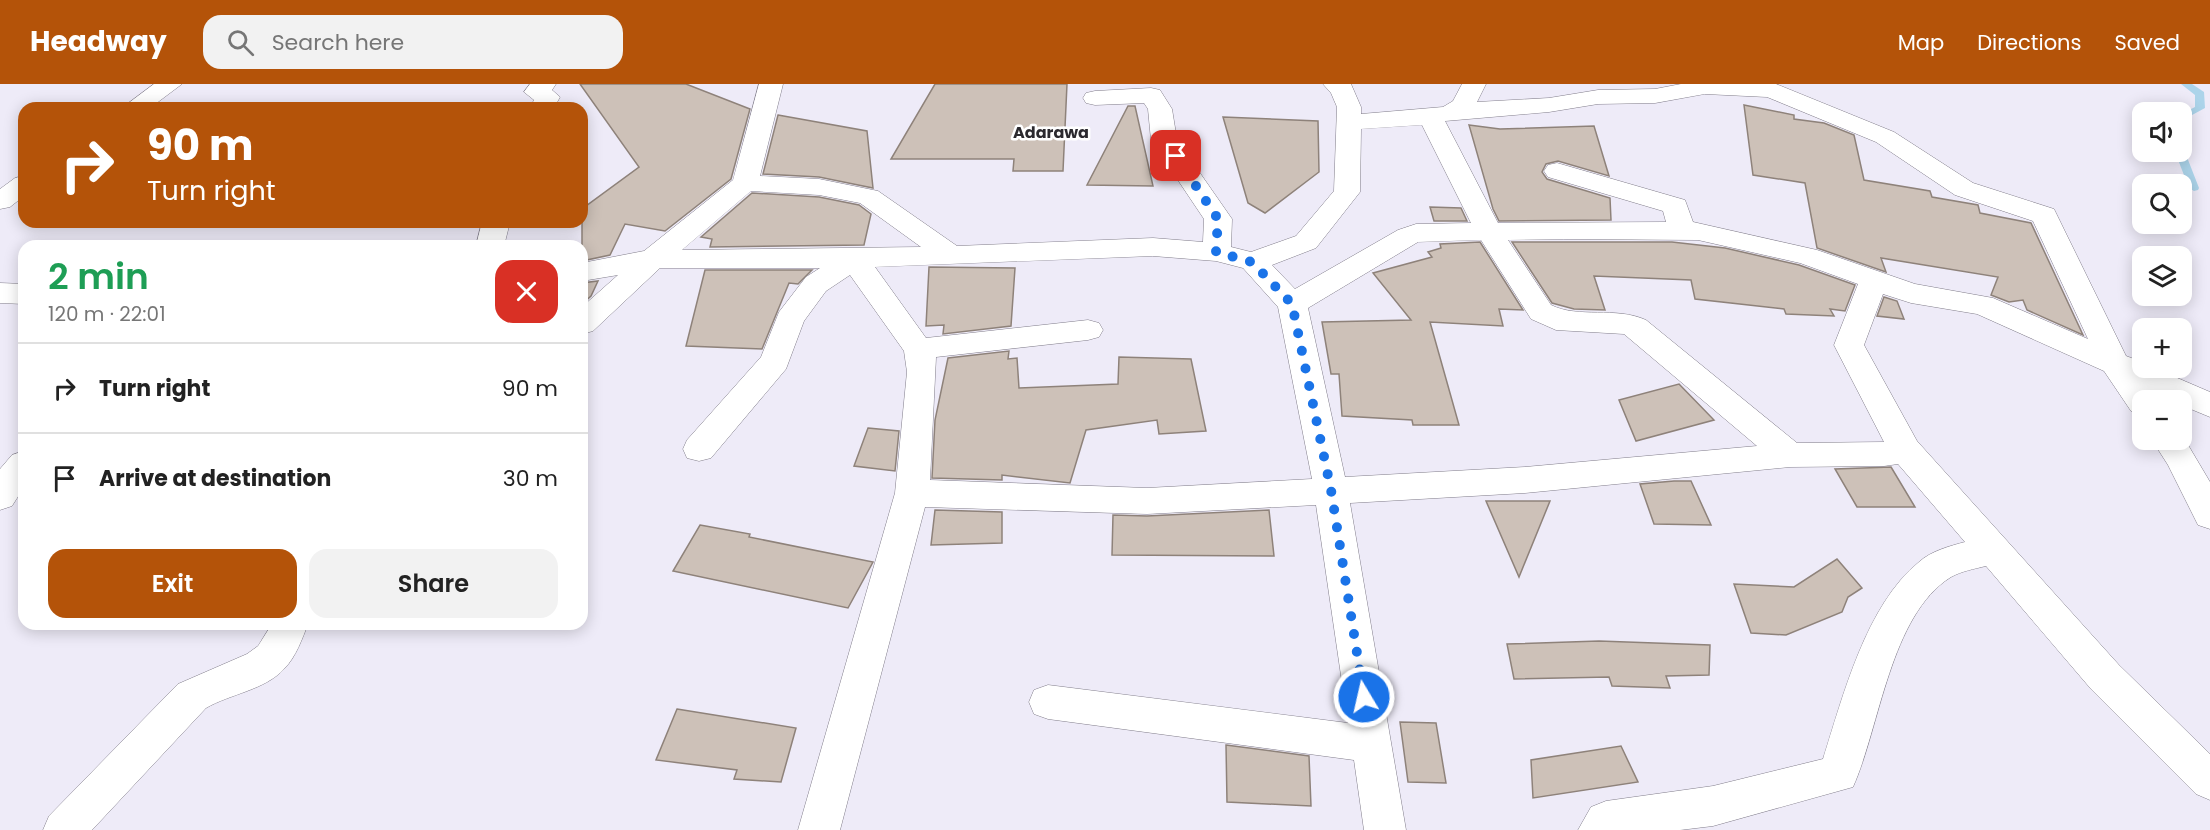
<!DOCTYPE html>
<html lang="en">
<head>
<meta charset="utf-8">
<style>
	body { margin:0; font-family:Poppins,sans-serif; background:#f2f2f2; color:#222; height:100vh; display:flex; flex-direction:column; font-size:22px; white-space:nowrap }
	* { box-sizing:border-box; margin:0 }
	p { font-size:20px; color:#767676 }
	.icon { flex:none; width:33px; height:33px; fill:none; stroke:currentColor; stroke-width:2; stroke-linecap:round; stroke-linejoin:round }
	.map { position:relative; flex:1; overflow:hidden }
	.side { position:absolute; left:18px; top:156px; width:570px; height:390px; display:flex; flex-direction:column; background:#fff; border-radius:18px; box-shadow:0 3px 15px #0003 }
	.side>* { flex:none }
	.guide { position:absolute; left:18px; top:18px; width:570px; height:126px; border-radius:18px; box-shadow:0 3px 15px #0003; background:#b45309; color:#fff; overflow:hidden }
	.controls { position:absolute; left:2132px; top:18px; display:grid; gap:12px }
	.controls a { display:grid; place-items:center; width:60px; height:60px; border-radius:12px; background:#fff; box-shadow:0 3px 15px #0003; font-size:30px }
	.pin { position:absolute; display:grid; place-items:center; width:51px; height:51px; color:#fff; margin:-26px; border-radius:12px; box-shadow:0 3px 9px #0006 }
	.me { position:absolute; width:66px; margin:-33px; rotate:351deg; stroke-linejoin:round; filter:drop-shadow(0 0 4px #0008) }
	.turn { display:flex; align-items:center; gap:21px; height:126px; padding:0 30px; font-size:27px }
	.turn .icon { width:78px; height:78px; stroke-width:2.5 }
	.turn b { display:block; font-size:42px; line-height:51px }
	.round { display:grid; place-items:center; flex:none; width:63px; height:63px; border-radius:18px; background:#f2f2f2 }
	.headline { display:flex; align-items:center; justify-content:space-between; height:102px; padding:0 30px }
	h1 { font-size:36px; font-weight:600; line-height:45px; color:#1e9e55 }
	.cta { display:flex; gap:12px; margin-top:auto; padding:12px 30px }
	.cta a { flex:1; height:69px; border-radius:18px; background:#b45309; color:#fff; font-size:24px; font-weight:600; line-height:69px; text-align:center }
	.cta a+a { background:#f2f2f2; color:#222 }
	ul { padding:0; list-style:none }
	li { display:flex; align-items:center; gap:18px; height:90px; padding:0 30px; border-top:2px solid #e0e0e0 }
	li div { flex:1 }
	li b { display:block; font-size:22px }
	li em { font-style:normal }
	header { display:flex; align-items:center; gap:36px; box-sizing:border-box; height:84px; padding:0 30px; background:#b45309; color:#fff }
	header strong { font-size:28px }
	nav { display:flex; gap:33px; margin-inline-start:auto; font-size:21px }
	.search { width:420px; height:54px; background:#f2f2f2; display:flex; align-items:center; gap:15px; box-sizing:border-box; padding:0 21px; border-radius:18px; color:#767676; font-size:22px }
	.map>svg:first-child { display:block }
</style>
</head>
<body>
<header>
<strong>Headway</strong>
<div class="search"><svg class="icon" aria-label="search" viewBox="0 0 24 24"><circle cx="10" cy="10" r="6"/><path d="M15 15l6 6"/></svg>Search here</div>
<nav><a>Map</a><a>Directions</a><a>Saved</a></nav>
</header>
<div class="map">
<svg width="2210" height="746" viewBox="0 0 2210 746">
	<rect width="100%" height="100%" fill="#eeebf8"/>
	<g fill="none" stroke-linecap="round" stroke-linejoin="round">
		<g fill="#acd4ea" fill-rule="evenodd">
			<polygon points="2181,0 2192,0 2204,8 2205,24 2181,37 2181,30 2195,23 2195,11"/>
			<polygon points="2181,65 2185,68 2199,104 2198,106 2194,107 2189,104 2175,68 2181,68"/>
		</g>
	</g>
	<g fill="#cdc1b8" stroke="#8e827a" stroke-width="1.5">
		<polygon points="580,0 686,0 750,25 731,95 665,147 625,140 610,171 582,177 582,125 639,83"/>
		<polygon points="935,0 1067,0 1063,87 1013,87 1014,75 891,75"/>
		<polygon points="1744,21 1794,31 1794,35 1824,39 1854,51 1864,96 1930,107 1932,113 1978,121 1980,129 2031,139 2083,251 2027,226 2023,216 2009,218 1991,211 1998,193 1881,174 1886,188 1817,164 1805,99 1753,91"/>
		<polygon points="1128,22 1135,22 1153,102 1087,101"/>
		<polygon points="778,31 867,47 873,104 819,93 763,90"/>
		<polygon points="1223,33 1318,37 1319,88 1265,129 1248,119"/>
		<polygon points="1469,41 1500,45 1594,42 1609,92 1558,77 1546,80 1542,88 1547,95 1610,114 1611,136 1499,137 1493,125"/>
		<polygon points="752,109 819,113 859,121 871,130 864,161 710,163 712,155 701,153"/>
		<polygon points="1430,123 1461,124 1467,137 1434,137"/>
		<polygon points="1480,158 1523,226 1499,225 1503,242 1430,238 1459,341 1413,341 1412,336 1342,332 1339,290 1331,290 1322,238 1411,236 1373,189 1432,173 1428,168 1441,164 1440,160"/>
		<polygon points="1512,158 1672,158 1725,164 1799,181 1855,201 1845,227 1830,225 1834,232 1786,230 1784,225 1695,215 1691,196 1594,192 1605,226 1574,225 1552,219"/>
		<polygon points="929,183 1015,184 1011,242 943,250 944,241 926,242"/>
		<polygon points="705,186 812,186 798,200 789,199 762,265 686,262"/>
		<polygon points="598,197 591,212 582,220 582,199"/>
		<polygon points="1884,213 1897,217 1904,235 1877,232"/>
		<polygon points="1009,267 1008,275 1017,274 1019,304 1118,300 1119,273 1191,275 1206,347 1159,350 1157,336 1086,346 1070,399 1002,391 1002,396 932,394 935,336 948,274"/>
		<polygon points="1679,300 1714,336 1636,357 1619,316"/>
		<polygon points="868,344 899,347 895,387 854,382"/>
		<polygon points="1891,383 1915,423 1857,423 1835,385"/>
		<polygon points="1674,397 1691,397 1711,441 1654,440 1640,400"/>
		<polygon points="1486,417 1550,417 1519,493"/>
		<polygon points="935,426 1002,428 1002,459 931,461"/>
		<polygon points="1269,426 1274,472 1112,471 1113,431 1147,432"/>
		<polygon points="700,441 750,450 749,453 873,478 848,524 673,487"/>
		<polygon points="1837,475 1862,504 1848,513 1842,528 1786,551 1751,549 1734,500 1794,503"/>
		<polygon points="1599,557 1710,561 1709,591 1666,592 1670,604 1612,602 1609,593 1514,595 1507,560"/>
		<polygon points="677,625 796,644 781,698 734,695 737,686 656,676"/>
		<polygon points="1400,638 1436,639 1446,699 1408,698"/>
		<polygon points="1226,661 1309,672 1311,722 1227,718"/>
		<polygon points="1621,662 1638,698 1533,714 1531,676"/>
	</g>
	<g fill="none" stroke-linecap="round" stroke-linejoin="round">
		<g stroke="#817d8a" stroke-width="1">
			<g id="street">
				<polygon points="154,0 182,0 150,24 122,24"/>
				<polygon points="530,0 556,0 552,6 560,13 554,24 530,24 534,16 524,8"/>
				<path d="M 759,0 L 783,0 L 760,92 L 819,95 L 878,107 L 957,162 L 1153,154 L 1203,158 L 1204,135 L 1151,56 L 1148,25 L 1144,19 L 1095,21 L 1086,19 L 1083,14 L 1086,9 L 1095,7 L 1151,4 L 1160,6 L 1172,25 L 1177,56 L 1232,135 L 1231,163 L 1251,168 L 1296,152 L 1334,107 L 1337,23 L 1331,9 L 1323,0 L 1351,0 L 1361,23 L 1361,30 L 1443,23 L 1453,17 L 1462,0 L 1486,0 L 1477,18 L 1549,14 L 1598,6 L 1655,5 L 1681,0 L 1776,0 L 1894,48 L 1973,99 L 2054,125 L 2126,272 L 2142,278 L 2142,284 L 2154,284 L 2210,308 L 2210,333 L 2181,321 L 2181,316 L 2170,316 L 2151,308 L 2156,316 L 2142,316 L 2142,330 L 2131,327 L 2104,287 L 1977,230 L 1911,219 L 1883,210 L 1864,261 L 1917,357 L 2119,581 L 2210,670 L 2210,716 L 2196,710 L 2091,605 L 1986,482 C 1974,485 1962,487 1951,493 C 1890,531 1880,643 1853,703 L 1713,742 L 1680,746 L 1578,746 L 1591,723 L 1606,717 L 1713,702 L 1823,675 C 1843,612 1866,521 1919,478 C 1931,467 1950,462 1965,458 L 1898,380 L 1884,382 L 1790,383 L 1525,409 L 1350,419 L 1406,746 L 1364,746 L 1354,676 L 1048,635 L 1034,630 L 1029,618 L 1034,606 L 1048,601 L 1348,639 L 1316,421 L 1147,430 L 925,423 L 840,746 L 798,746 L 895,409 L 907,288 L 904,267 L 850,191 L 826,207 L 804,237 L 786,285 L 711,374 L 699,377 L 687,374 L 683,365 L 687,356 L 761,273 L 779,228 L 806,193 L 820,184 L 660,184 L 593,247 L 582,250 L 582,223 L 618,191 L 582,197 L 582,179 L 644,167 L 733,96 ZM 1705,10 L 1767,13 L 1876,58 L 1955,111 L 2033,137 L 2088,255 L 1993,214 L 1915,200 L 1817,166 L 1693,138 L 1685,116 L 1557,79 L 1548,81 L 1544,87 L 1548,93 L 1663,127 L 1666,138 L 1498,139 L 1445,37 L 1549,28 L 1598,20 L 1655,19 ZM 1422,41 L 1471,139 L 1416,140 L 1398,146 L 1295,205 L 1272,181 L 1316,164 L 1360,108 L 1361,45 ZM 751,107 L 819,111 L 860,119 L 921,163 L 682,166 ZM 1564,155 L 1698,156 L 1800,179 L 1858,200 L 1834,261 L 1884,358 L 1797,359 L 1646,236 C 1615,222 1579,235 1551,221 L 1508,156 ZM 1481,156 L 1531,235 L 1556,246 L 1624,250 L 1757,362 L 1525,383 L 1345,393 L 1308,224 L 1418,158 ZM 1153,172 L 1216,177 L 1243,184 L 1278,223 L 1312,395 L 1147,404 L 930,396 L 936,273 L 1088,256 L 1099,253 L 1103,246 L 1099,239 L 1088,236 L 926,254 L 875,183 Z"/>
				<polygon points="24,92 24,112 10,123 0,125 0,105 15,94"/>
				<polygon points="482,138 510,138 504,162 476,162"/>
				<polygon points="0,199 24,200 24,220 0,219"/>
				<polygon points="2181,349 2210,398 2210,445 2198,441 2168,381 2152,356 2181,356"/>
				<polygon points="24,367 24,403 12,422 0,426 0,385 12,371"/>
				<path d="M 272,540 L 308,540 C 302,555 296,573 284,585 C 265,606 230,610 206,624 L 92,746 L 43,746 L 49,732 L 178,600 L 247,570 L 258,562 Z"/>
			</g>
		</g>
		<use href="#street" fill="#fff" fill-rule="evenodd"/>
	</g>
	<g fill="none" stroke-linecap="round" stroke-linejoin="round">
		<polyline stroke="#1a73e8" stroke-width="10" stroke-dasharray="0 18" points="1176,72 1218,135 1216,168 1252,178 1292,220 1331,406 1364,613"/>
	</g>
	<g text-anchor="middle" stroke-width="5" stroke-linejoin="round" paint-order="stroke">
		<g font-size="16" font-weight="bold" fill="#2b292e" stroke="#fff">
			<text x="1051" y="54">Adarawa</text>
		</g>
	</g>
</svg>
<div class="controls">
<a><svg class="icon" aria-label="sound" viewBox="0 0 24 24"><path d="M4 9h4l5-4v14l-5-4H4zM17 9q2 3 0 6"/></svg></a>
<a><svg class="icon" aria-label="search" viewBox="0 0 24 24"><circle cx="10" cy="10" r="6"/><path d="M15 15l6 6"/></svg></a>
<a><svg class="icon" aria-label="layers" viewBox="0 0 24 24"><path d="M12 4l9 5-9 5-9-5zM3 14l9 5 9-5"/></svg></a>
<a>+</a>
<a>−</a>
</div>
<div class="pin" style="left:1176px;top:72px;background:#d93025"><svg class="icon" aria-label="arrive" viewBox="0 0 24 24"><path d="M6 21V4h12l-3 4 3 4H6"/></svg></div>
<svg class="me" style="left:1364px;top:613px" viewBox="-20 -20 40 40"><circle r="17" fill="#1a73e8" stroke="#fff" stroke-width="3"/><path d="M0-11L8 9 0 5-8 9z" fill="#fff"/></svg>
<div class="guide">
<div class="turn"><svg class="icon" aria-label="right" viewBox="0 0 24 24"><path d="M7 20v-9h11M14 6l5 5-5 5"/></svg><div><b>90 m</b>Turn right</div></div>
</div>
<section class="side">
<div class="headline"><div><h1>2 min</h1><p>120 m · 22:01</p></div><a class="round" style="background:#d93025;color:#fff"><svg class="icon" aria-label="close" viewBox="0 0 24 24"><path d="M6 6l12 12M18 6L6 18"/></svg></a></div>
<ul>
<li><svg class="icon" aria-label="right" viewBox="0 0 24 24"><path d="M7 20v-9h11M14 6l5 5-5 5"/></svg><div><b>Turn right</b></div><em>90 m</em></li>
<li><svg class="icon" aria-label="arrive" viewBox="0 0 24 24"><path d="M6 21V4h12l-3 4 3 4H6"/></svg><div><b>Arrive at destination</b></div><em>30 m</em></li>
</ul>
<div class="cta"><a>Exit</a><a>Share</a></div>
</section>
</div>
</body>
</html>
